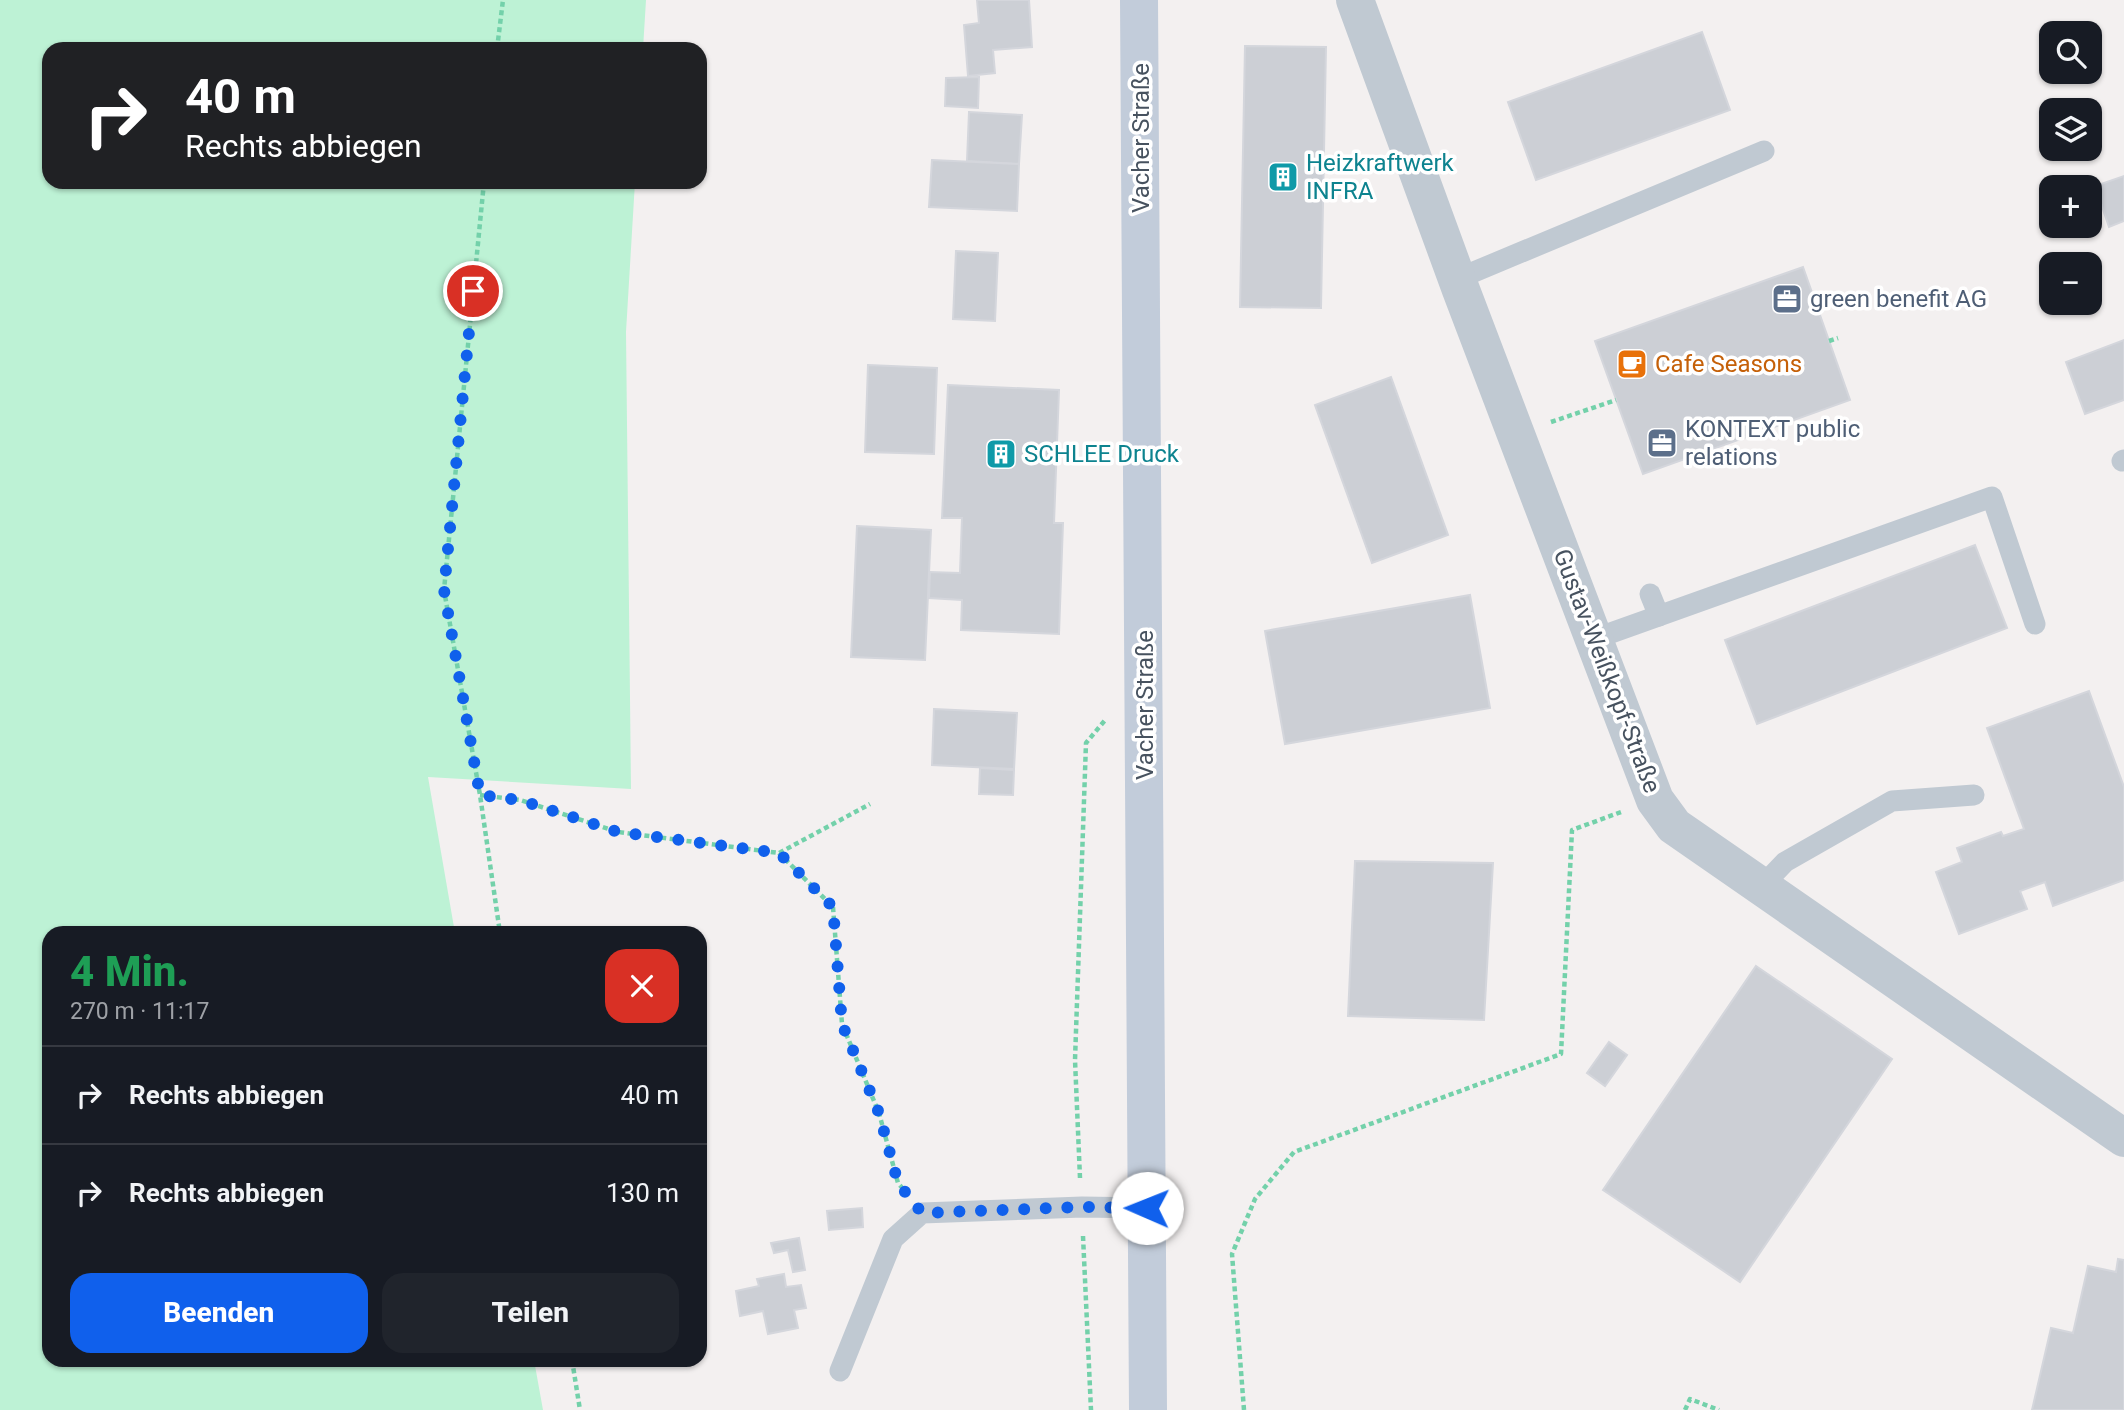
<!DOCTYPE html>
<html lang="de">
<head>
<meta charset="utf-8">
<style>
	body { margin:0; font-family:Roboto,sans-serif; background:#20242c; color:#f1f3f6; height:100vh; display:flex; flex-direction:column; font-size:26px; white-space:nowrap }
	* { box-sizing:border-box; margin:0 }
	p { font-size:23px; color:#9ea1a6 }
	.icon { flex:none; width:38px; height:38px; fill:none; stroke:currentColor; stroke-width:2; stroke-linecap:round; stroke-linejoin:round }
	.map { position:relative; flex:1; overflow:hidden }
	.details { position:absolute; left:42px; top:926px; width:665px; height:441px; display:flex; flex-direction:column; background:#171b24; border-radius:21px; box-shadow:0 2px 5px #0004 }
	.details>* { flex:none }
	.hud { position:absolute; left:42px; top:42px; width:665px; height:147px; border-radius:21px; box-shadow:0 2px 5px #0004; background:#202124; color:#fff; overflow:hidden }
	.fabs { position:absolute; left:2039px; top:21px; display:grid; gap:14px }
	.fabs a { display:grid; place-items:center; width:63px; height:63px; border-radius:14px; background:#171b24; box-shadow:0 2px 5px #0004; font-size:35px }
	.pin { position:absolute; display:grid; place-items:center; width:60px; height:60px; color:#fff; margin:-30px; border:4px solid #fff; border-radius:50%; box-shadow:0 2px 7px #0007 }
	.me { position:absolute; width:77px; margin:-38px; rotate:271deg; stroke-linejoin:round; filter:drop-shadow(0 0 5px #0008) }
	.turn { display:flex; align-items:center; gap:24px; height:147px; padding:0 28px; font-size:32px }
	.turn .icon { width:91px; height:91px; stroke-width:2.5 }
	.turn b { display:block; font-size:49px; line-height:60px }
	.round { display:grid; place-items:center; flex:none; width:74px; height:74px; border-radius:21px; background:#20242c }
	.head { display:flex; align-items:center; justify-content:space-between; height:119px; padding:0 28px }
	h1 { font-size:42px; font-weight:800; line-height:52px; color:#1e9e55 }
	.button { display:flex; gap:14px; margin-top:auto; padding:14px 28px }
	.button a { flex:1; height:80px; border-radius:21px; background:#1060ec; color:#fff; font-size:28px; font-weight:800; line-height:80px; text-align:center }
	.button a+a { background:#20242c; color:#f1f3f6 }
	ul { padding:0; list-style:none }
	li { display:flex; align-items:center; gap:21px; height:98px; padding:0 28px; border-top:2px solid #363941 }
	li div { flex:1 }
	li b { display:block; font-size:26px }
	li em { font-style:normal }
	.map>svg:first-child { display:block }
</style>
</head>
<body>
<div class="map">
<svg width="2124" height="1410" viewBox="0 0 2124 1410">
	<rect width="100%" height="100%" fill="#f3f0f0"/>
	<polygon fill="#bdf2d5" points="0,0 646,0 643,49 49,49 49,182 635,182 626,332 631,789 428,777 455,933 49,933 49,1360 534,1360 543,1410 0,1410"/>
	<g fill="#cccfd5" stroke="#d4d6dc" stroke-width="2">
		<polygon points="977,0 1029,0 1032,47 993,50 995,73 968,76 964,25 979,23"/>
		<polygon points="1702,32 1730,110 1536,180 1508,102"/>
		<polygon points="1245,46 1326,47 1321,308 1240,307"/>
		<polygon points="979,77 978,108 945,106 946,78"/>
		<polygon points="969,112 1022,115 1019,164 967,161"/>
		<polygon points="932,160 1019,164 1017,211 929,207"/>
		<polygon points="2124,176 2124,221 2109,227 2095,186"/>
		<polygon points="956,251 998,253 995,321 953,319"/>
		<polygon points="1803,267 1850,400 1643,474 1595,341"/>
		<polygon points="2124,340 2124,400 2085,414 2066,362"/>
		<polygon points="868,365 937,368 934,454 865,452"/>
		<polygon points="1391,377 1448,535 1372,563 1315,405"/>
		<polygon points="948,385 1059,390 1054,523 1063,523 1059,634 961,630 962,600 929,598 930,572 960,573 962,518 942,518"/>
		<polygon points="857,526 931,530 925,660 851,657"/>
		<polygon points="1975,545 2007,628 1757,724 1725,640"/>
		<polygon points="1470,595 1490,708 1285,744 1265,631"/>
		<polygon points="2089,691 2124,787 2124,880 2053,906 2045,882 2020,891 2027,909 1959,934 1936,872 1962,862 1957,848 2001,832 2003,836 2024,829 1987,728"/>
		<polygon points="934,709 1017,713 1014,769 932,765"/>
		<polygon points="980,768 1014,770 1013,795 979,794"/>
		<polygon points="1355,861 1493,863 1484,1020 1348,1016"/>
		<polygon points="1756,966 1892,1059 1740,1282 1603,1190"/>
		<polygon points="1609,1042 1627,1055 1605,1086 1587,1073"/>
		<polygon points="862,1208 863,1227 829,1230 827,1211"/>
		<polygon points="799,1238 805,1270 793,1272 788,1250 774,1253 771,1243"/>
		<polygon points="2118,1259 2124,1260 2124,1410 2032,1410 2051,1328 2073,1333 2088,1266 2116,1272"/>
		<polygon points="784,1274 786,1287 801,1285 806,1308 794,1310 798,1328 768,1334 763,1311 740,1316 736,1291 759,1286 757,1279"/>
	</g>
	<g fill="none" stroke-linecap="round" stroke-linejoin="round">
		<g stroke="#73d1aa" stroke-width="4.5" stroke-dasharray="5 3.5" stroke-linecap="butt">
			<polyline points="497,49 503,0"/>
			<polyline points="484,182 444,590 480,795 500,933"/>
			<polyline points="1829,341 1838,338"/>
			<polyline points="1551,422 1616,400"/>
			<polyline points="480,795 520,800 618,832 779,853 870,804"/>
			<polyline points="779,853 833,907 842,1024 879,1113 898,1183 905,1191"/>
			<polyline points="1080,1178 1075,1060 1086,743 1106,719"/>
			<polyline points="1083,1236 1091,1410"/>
			<polyline points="572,1360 580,1410"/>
			<polyline points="1244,1410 1232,1254 1255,1199 1294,1152 1561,1054 1572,830 1621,812"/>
			<polyline points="1685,1410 1690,1399 1719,1410"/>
		</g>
		<g stroke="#c0c9d2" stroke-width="21">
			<polyline points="1457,279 1764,151"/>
			<polyline points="2122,461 2124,460"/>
			<polyline points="1650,594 1659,616"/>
			<polyline points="1594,639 1992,497 2035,624"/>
			<polyline points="1762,886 1785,862 1892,801 1974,795"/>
			<polyline points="840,1371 893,1239 922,1213 1082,1207 1147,1208"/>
		</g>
		<polyline stroke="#c0c9d2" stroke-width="38" points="1355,0 1461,290 1655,800 1674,826 2124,1138"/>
		<polyline stroke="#c2ccda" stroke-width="38" points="1139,0 1148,1410"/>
	</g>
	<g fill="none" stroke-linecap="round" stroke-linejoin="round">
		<polyline stroke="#1060ec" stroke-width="12" stroke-dasharray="0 21.6" points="473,291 444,590 480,795 520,800 618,832 779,853 833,907 842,1024 879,1113 898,1183 922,1213 1082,1207 1147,1208"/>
	</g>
	<defs>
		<g id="building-square" transform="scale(1.575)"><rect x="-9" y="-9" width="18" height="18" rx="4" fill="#0f9aa8" stroke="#fff"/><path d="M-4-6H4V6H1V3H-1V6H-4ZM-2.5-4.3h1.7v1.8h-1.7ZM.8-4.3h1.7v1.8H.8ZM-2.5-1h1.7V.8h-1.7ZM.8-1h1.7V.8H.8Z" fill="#fff"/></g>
		<g id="office-square" transform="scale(1.575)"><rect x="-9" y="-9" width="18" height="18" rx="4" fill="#5c6f8a" stroke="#fff"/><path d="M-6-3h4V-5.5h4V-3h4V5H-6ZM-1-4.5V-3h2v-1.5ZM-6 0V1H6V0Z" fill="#fff"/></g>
		<g id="cafe-square" transform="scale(1.575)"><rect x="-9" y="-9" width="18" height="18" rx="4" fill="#e8710a" stroke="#fff"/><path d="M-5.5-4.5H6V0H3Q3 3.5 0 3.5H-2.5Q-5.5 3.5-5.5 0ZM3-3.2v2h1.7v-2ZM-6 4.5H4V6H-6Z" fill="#fff"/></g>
	</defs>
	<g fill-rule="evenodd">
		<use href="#building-square" x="1283" y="177"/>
		<use href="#office-square" x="1787" y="299"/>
		<use href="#cafe-square" x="1632" y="364"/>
		<use href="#office-square" x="1662" y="443"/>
		<use href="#building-square" x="1001" y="454"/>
	</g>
	<g text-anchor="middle" stroke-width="7" stroke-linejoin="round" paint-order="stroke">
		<g font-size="24" fill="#47525f" stroke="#fff">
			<text transform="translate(1141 138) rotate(-90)" y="8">Vacher Straße</text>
			<text transform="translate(1607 671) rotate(69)" y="8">Gustav-Weißkopf-Straße</text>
			<text transform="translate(1145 705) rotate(-90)" y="8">Vacher Straße</text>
		</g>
		<g font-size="24" fill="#0d838f" stroke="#fff" text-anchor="start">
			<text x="1306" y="171">Heizkraftwerk<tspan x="1306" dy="28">INFRA</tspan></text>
			<text x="1024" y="462">SCHLEE Druck</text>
		</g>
		<g font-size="24" fill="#4e5e75" stroke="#fff" text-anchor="start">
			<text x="1810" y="307">green benefit AG</text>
			<text x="1685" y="437">KONTEXT public<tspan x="1685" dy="28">relations</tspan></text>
		</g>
		<g font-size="24" fill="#c56008" stroke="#fff" text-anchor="start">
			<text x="1655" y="372">Cafe Seasons</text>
		</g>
	</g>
</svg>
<div class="fabs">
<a><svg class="icon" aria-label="search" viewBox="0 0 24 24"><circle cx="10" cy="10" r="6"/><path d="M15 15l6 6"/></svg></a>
<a><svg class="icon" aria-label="layers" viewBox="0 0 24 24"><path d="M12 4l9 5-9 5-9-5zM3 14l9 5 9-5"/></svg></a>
<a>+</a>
<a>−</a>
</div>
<div class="pin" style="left:473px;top:291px;background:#d93025"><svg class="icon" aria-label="arrive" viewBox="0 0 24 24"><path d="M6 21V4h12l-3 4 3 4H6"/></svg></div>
<svg class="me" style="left:1147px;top:1208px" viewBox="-20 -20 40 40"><circle r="19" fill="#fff"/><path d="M0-13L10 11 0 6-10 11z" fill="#1060ec"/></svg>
<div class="hud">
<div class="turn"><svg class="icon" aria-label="right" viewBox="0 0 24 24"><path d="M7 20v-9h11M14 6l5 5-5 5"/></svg><div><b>40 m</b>Rechts abbiegen</div></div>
</div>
<section class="details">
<div class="head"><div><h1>4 Min.</h1><p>270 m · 11:17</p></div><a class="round" style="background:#d93025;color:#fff"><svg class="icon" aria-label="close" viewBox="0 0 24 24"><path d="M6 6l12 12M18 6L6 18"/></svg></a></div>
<ul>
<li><svg class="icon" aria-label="right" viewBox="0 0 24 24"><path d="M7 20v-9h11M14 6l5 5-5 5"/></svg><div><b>Rechts abbiegen</b></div><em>40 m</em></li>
<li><svg class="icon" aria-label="right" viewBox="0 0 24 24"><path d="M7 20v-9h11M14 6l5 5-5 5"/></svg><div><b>Rechts abbiegen</b></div><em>130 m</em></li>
</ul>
<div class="button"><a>Beenden</a><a>Teilen</a></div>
</section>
</div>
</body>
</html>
